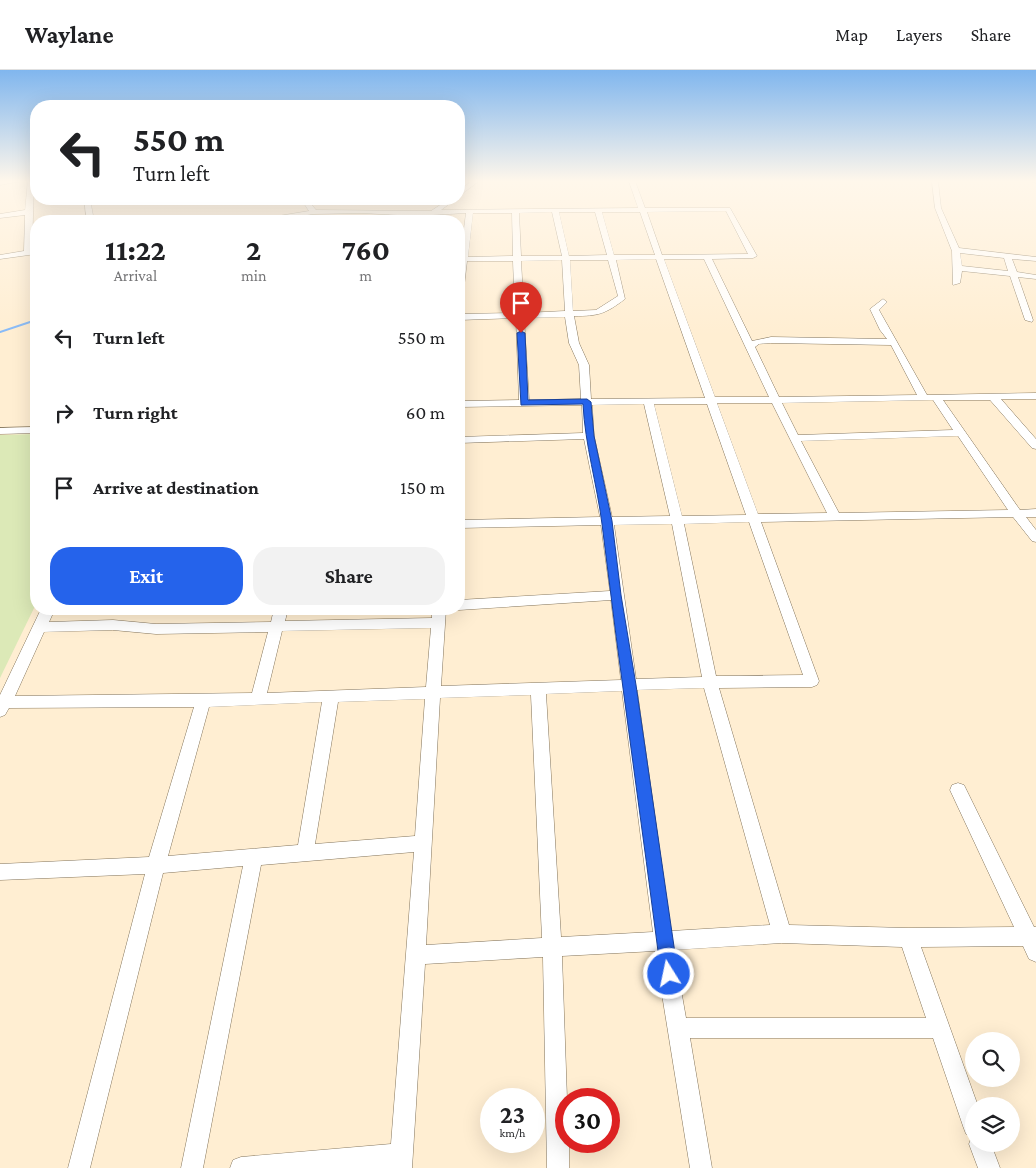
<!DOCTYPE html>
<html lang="en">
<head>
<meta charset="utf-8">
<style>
	body { margin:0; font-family:"Crimson Pro",serif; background:#f2f2f2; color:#202124; height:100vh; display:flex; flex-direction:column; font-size:19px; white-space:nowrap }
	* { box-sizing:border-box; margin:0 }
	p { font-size:16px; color:#757577 }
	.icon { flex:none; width:28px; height:28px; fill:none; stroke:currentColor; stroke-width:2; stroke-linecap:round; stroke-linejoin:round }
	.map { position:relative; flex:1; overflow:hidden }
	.details { position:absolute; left:30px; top:145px; width:435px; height:400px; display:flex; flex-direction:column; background:#fff; border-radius:20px; box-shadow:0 5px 20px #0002 }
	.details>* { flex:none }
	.top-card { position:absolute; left:30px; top:30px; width:435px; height:105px; border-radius:20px; box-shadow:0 5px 20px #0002; background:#fff; color:#202124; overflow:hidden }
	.tools { position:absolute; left:965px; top:962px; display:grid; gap:10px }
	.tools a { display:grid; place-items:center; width:55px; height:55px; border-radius:50%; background:#fff; box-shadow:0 5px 20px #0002; font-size:25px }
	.speed { position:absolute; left:480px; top:1018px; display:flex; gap:10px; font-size:25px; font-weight:700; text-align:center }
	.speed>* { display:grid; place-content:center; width:65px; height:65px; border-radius:50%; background:#fff; box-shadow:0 5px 20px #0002; line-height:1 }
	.speed small { font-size:12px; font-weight:400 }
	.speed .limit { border:8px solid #d22; background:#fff; color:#111 }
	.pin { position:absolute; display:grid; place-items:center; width:42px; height:42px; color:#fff; margin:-51px -21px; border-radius:50% 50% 50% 0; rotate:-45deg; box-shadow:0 0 5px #0007 }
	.pin .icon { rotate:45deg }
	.me { position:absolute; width:55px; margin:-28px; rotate:350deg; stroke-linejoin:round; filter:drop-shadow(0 0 4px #0008) }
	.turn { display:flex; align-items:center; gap:18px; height:105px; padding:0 20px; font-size:22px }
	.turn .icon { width:65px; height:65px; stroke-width:2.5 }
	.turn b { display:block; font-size:35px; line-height:42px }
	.eta { display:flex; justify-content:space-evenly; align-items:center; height:85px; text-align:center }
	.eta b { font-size:30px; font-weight:700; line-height:35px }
	.action { display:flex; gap:10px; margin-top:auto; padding:10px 20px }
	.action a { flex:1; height:58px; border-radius:20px; background:#2563eb; color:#fff; font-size:20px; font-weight:700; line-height:58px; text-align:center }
	.action a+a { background:#f2f2f2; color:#202124 }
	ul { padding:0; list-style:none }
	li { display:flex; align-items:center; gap:15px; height:75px; padding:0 20px }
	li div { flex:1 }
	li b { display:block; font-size:19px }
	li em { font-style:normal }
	header { display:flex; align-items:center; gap:30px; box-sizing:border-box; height:70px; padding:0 25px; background:#fff; border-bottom:1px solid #e0e0e0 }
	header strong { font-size:24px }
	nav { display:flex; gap:28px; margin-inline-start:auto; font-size:18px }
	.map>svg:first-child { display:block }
</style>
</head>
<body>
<header>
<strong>Waylane</strong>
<nav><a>Map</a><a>Layers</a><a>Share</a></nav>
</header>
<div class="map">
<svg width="1036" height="1098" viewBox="0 0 1036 1098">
	<rect width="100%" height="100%" fill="#ffeed2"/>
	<polygon fill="#dce9b7" points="36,364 36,534 0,608 0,365"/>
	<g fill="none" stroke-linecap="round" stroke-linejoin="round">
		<polyline stroke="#85b9f8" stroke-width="1" points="347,151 355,148"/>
		<polyline stroke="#85b9f8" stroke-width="2" points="0,262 36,250"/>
		<g stroke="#84755c" stroke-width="1">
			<g id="minor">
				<polygon points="0,111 22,111 0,115"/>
				<polygon points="28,111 34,111 32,180 36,180 36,184 0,189 0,185 24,181 25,145 0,148 0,144 25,140"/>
				<polygon points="472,111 479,111 459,126 459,121"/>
				<path d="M 629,111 L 635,111 L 645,138 L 730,138 L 757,186 L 753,188 L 712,189 L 752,271 L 771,267 L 887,269 L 880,260 L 870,239 L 883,229 L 887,232 L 879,240 L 927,325 L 1036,323 L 1036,329 L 1001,329 L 1036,369 L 1036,379 L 1032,378 L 990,330 L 943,330 L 1020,440 L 1036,439 L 1036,447 L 1026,447 L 1036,460 L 1036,472 L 1032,471 L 1013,447 L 761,452 L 819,611 L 817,615 L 812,617 L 719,618 L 789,855 L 908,858 L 1014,857 L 950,720 L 952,715 L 958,713 L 964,715 L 1034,857 L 1036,857 L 1036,892 L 1029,889 L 1023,876 L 921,877 L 978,1036 L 974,1036 L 974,1074 L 991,1074 L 1000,1098 L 978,1098 L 969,1074 L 972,1066 L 966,1064 L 963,1056 L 933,968 L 690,968 L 712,1098 L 690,1098 L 655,881 L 562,886 L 567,1029 L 566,1071 L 569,1071 L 569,1098 L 547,1098 L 543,887 L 425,894 L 412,1098 L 230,1098 L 233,1090 L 241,1087 L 391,1074 L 414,782 L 261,795 L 203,1098 L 181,1098 L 243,796 L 163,803 L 90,1098 L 68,1098 L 145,804 L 0,810 L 0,794 L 149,787 L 194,637 L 9,638 L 5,645 L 0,647 L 0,625 L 41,539 L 55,539 L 49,552 L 113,550 L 156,554 L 271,552 L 274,539 L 288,539 L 285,551 L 432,548 L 432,539 L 446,539 L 441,616 L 621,610 L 611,530 L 459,540 L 455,539 L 459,539 L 459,530 L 610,521 L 601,455 L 459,458 L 459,450 L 600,447 L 584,369 L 459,373 L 459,367 L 583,363 L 582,335 L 459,337 L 459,331 L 519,330 L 516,248 L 459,250 L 459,244 L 515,243 L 513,191 L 467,191 L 463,225 L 459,227 L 459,197 L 466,143 L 415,146 L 362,143 L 314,144 L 265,151 L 248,151 L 309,141 L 301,129 L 307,129 L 316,140 L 431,141 L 449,129 L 456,129 L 441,140 L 638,138 ZM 726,141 L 748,184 L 662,185 L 647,142 ZM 552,142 L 562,186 L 521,186 L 519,143 ZM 559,142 L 595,142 L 607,185 L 569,186 ZM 602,142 L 640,142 L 655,185 L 614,185 ZM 473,143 L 512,143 L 513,186 L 468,187 ZM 656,189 L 705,328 L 591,329 L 589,295 L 579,273 L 574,246 C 599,246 605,244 625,229 L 616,190 ZM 664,189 L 704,189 L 769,327 L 715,327 ZM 562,190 L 565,241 L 524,243 L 521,191 ZM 570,190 L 608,190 L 618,226 L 596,240 L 573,241 ZM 565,247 L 569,273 L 579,295 L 581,329 L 529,330 L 524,248 ZM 771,273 L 891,275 L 917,325 L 779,327 L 755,277 L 759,274 ZM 933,330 L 953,360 L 798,365 L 782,333 ZM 717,333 L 772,333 L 827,443 L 758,444 ZM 644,334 L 670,446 L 612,447 L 594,366 L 592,335 ZM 654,334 L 707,334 L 746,445 L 682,446 ZM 958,366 L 1008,440 L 839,443 L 801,371 ZM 749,452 L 803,605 L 716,606 L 684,454 ZM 672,454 L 702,607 L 636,609 L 614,455 ZM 431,558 L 426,617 L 267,623 L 282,561 ZM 113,560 L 156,564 L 268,562 L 252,623 L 15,626 L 44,562 ZM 704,618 L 770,855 L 671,861 L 637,620 ZM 622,621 L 653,862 L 561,867 L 546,624 ZM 531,625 L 542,868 L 426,875 L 440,628 ZM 425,629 L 415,766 L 315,774 L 338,632 ZM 322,632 L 298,775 L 168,786 L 209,637 ZM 782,873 L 902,877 L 926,948 L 686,948 L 674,880 Z"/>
				<path d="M 932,111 L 938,111 L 941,138 L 959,178 L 1036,187 L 1036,191 L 1012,189 L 1017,202 L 1036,205 L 1036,209 L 1018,207 L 1033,250 L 1032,252 L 1025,250 L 1010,206 L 962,201 L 960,213 L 953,215 L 952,181 L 935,138 ZM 960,183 L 1004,188 L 1008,201 L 962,196 Z"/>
				<polygon points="1031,111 1036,111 1036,113 1032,112"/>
				<polygon points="84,129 90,129 94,151 87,151"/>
				<polygon points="36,357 36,363 0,364 0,358"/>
			</g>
		</g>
		<use href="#minor" fill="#fff" fill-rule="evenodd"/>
	</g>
	<linearGradient id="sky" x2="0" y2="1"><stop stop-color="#80b6ee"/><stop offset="0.42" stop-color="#fff7eb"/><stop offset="1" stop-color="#fff7eb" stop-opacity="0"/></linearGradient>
	<rect width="1036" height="265" fill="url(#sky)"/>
	<path fill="#2563eb" stroke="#184099" d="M 521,261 L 525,263 L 528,330 L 587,329 L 591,332 L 594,366 L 612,451 L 621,525 L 636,615 L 678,904 L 675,910 L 669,913 L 664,910 L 661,904 C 642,754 620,604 602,454 C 597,414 585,375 583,334 L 521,335 L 517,263 Z"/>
</svg>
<div class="tools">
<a><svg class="icon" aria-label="search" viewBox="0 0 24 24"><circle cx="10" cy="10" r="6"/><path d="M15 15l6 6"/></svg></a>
<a><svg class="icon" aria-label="layers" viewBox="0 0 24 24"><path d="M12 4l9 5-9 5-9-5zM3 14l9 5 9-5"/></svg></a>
</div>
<div class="speed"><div>23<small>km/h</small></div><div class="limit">30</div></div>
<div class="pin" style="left:521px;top:263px;background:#d93025"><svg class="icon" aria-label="arrive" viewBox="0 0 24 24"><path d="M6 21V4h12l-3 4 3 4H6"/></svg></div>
<svg class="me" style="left:669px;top:904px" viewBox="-20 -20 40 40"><circle r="17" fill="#2563eb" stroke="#fff" stroke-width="3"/><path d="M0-11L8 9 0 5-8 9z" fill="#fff"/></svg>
<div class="top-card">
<div class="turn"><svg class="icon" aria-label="left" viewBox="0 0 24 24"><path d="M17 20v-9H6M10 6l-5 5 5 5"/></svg><div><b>550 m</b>Turn left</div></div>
</div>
<section class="details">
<div class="eta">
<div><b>11:22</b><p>Arrival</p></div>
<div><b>2</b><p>min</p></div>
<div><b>760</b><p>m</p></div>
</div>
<ul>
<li><svg class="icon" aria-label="left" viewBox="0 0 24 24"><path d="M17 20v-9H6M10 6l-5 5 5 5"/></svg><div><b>Turn left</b></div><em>550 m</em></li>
<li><svg class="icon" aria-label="right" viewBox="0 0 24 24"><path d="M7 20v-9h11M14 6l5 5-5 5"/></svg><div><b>Turn right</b></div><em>60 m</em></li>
<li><svg class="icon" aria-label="arrive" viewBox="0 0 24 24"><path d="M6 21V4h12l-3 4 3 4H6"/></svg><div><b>Arrive at destination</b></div><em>150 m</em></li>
</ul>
<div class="action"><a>Exit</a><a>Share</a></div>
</section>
</div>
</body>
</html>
